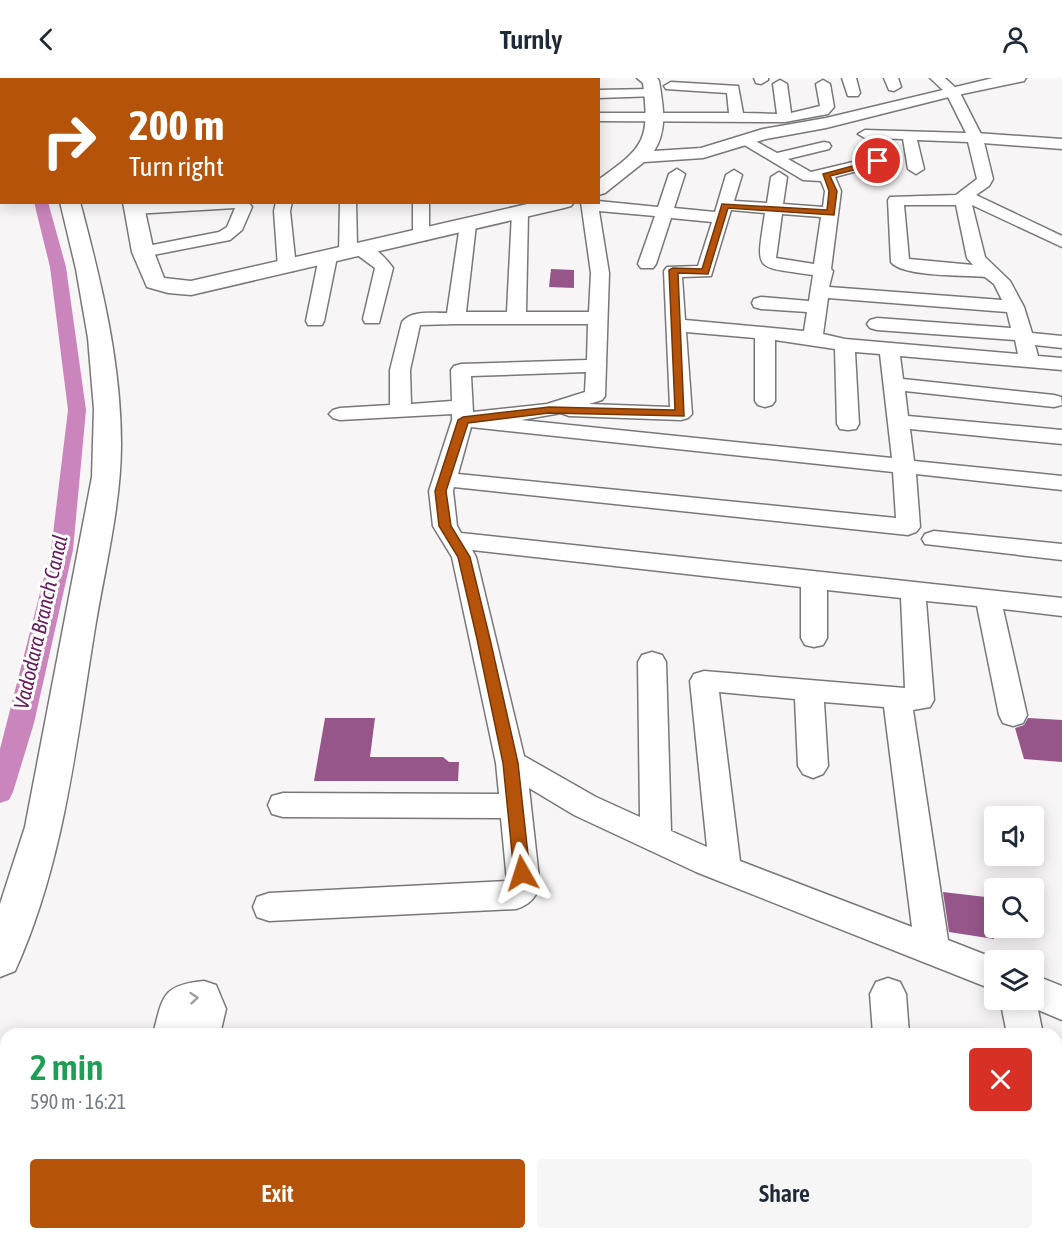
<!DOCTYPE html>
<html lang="en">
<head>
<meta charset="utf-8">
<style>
	body { margin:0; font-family:"Asap Condensed",sans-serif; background:#f6f6f7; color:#1f2937; height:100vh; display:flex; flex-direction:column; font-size:22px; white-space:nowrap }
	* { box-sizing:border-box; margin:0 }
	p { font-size:20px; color:#747a83 }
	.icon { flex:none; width:33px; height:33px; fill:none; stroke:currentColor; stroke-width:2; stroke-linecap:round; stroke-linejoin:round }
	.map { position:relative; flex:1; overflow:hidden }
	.panel { position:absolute; left:0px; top:950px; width:1062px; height:212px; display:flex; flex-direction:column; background:#fff; border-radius:18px 18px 0 0; box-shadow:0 3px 15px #0003 }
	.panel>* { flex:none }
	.banner { position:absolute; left:0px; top:0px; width:600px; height:126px; box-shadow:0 3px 15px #0003; background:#b45309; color:#fff; overflow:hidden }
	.tools { position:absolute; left:984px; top:728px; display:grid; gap:12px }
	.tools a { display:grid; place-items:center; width:60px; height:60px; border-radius:6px; background:#fff; box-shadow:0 3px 15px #0003; font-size:30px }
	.pin { position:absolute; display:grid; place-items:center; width:51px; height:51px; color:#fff; margin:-26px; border:3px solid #fff; border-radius:50%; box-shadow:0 2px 6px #0007 }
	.me { position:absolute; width:66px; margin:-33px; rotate:354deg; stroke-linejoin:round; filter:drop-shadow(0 0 4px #0008) }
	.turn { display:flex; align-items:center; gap:21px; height:126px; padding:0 30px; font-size:27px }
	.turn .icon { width:78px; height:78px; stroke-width:2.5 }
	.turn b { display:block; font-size:42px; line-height:51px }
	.round { display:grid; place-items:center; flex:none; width:63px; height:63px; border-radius:6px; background:#f6f6f7 }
	.summary { display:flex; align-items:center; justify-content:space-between; height:102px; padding:0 30px }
	h1 { font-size:36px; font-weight:600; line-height:45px; color:#1e9e55 }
	.primary-button { display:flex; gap:12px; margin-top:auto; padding:12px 30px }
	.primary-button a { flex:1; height:69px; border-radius:6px; background:#b45309; color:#fff; font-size:24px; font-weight:600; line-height:69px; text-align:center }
	.primary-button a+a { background:#f6f6f7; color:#1f2937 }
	header { display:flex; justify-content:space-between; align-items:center; height:78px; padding:0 30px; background:#fff; font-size:27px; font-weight:600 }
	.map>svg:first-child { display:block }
</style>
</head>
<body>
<header><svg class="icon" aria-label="back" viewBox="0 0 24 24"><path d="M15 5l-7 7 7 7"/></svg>Turnly<svg class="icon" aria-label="person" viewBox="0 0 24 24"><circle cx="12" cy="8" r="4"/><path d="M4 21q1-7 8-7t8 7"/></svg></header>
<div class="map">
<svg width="1062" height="1160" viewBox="0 0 1062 1160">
	<rect width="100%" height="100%" fill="#f8f5f7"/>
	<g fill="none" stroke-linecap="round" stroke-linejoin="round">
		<g fill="#ca86bc" fill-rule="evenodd">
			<rect x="2" y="0" width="12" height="2"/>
			<polygon points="34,124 48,124 66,189 86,332 73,472 34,645 13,714 9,722 0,725 0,671 51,472 68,332 50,189"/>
		</g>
	</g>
	<g fill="#96568a">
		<polygon points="551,191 574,192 574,210 549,209"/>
		<polygon points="325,640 375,640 370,679 443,679 449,684 459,684 458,703 314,703"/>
		<polygon points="1028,640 1062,642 1062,684 1024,681 1015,650 1024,647"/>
		<polygon points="943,814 994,820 994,861 949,854"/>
	</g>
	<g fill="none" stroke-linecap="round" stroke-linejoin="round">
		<g stroke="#797779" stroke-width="3">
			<g id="street">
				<polygon points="146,0 175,0 145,2"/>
				<polygon points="275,0 289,0 289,2 276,2"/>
				<rect x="320" y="0" width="14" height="2"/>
				<rect x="364" y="0" width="14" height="2"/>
				<polygon points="449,0 476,0 448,2"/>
				<polygon points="754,0 768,0 768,2 761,6 756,5"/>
				<polygon points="842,0 856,0 860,15 858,18 848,18"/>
				<polygon points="884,0 898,0 901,9 894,13 889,12"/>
				<path d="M 930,0 L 945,0 L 959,13 L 983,60 L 993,101 L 989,108 L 976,117 L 1062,158 L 1062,169 L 972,127 L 985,179 L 1010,203 L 1024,229 L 1032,255 L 1062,258 L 1062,270 L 1035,267 L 1038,278 L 1062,280 L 1062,292 L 900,278 L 903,301 L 1054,317 L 1061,319 L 1062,327 L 1054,329 L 905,313 L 908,338 L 1062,352 L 1062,366 L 910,351 L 914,383 L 1062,398 L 1062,412 L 916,396 L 920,449 L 916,454 L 908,457 L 454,409 L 453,413 L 457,448 L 461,455 L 1062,520 L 1062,538 L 1003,531 L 1027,637 L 1023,645 L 1013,648 L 1003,645 L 999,637 L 977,528 L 926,523 L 934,622 L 930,629 L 913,632 L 948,862 L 999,882 L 994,882 L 994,912 L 696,794 L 574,737 L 529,710 L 540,809 C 534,821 529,827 516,831 L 269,843 L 257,839 L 253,829 L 257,819 L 269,815 L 507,803 L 501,740 L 283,739 L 272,736 L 268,727 L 272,718 L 283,715 L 499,716 L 496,685 L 452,479 L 433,448 L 429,413 L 452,342 L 452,336 L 340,342 L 333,340 L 329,336 L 333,332 L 340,330 L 390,327 L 390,292 L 402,244 C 411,232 433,235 447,235 L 460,147 L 462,143 L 468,142 L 476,147 L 466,234 L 507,234 L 512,135 L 520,130 L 528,135 L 526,234 L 589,234 L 591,195 L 581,124 L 598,123 L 658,129 L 669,96 L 677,91 L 685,96 L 674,130 L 715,134 L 726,97 L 734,92 L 742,97 L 734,123 L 767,125 L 771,99 L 779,94 L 787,99 L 783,126 L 823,129 L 825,113 L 821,103 L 803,102 L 736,62 L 738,59 L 748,59 L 777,75 L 824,64 L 829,65 L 831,68 L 829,71 L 788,81 L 811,94 L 878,78 L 886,83 L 883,86 L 835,99 L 841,113 L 831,191 L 833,193 L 829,209 L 1002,222 L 994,206 L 985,199 C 965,197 902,199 891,184 L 888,122 L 890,119 L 956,117 L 977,101 L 968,64 L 917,62 L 924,91 L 916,96 L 908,91 L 903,61 L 865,60 L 858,56 L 865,52 L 966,55 L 946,15 ZM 904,127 L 956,127 L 967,180 L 973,187 L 909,181 ZM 731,132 L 765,135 C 756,195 753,188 813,197 L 809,223 L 761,219 L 754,221 L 752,225 L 754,229 L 761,231 L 807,234 L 804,253 L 685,242 L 682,199 L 711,198 ZM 599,133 L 655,138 L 638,186 L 641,190 L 653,190 L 656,186 L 671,140 L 712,144 L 698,188 L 667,189 L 664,193 L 670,329 L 589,326 L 602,322 L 605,318 L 609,195 ZM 782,136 L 821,139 L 814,186 L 776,180 ZM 828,220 L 1007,234 L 1011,250 L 877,240 L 870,242 L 867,246 L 870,250 L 877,252 L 1015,262 L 1018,276 L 845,261 L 823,256 ZM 456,246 L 588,246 L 587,282 L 461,286 L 454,288 L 451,292 L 452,323 L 411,326 L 410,292 L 420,247 ZM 686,254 L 755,260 L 755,323 L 758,327 L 765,329 L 772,327 L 775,323 L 775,262 L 835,271 L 837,346 L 840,351 L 848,352 L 856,351 L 859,346 L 855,274 L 880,276 L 892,380 L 521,342 L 561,335 L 569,338 L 681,342 L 688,340 L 692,336 ZM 586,294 L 585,314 L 547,326 L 473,334 L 471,298 ZM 471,349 L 893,394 L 896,440 L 458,396 ZM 472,472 L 801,509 L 801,560 L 805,567 L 814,569 L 823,567 L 827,560 L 827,512 L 901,520 L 905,610 L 704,593 L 694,596 L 690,603 L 707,769 L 671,753 L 666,584 L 662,577 L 652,574 L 642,577 L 638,584 L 640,739 L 596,719 L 524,678 L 476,479 ZM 719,614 L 795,621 L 798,688 L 803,696 L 813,700 L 823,696 L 828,688 L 824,624 L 884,629 L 912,849 L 740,783 Z"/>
				<polygon points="780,2 787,6 791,35 820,28 816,6 823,2 830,6 834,29 828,36 785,44 598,43 598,35 729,35 727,15 666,11 664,8 671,4 738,8 743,35 777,36 773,6"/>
				<polygon points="652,11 659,15 657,18 598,20 598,12"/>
				<polygon points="160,124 248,124 252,129 242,152 230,162 143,179 137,178 134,174 137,170 219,154 227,149 235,130 134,136 126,131 134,126"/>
				<polygon points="276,124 292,124 290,133 296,189 293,193 281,193 278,189 274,133"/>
				<path d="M 340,124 L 356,124 L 357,168 C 372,164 385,179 393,190 L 379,245 L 365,245 L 363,241 L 375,190 L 356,176 L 348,180 L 342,179 L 339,175 Z"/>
				<polygon points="413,124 429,124 429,158 427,162 415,162 413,158"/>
				<polygon points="328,174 334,175 337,179 324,243 322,247 308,247 306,243 319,179 322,175"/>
				<polygon points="934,453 1062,466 1062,482 925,466 922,461 925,456"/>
				<polygon points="1034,897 1062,908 1062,942 1038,932 1043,956 1007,956 1000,921 1034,921"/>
				<polygon points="888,900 900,904 906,916 909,956 873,956 870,916 876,904"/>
				<path d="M 204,903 L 216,907 L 226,931 L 220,956 L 153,956 C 163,918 162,907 204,903 Z"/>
				<polygon points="1056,1089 1062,1092 1062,1158 1054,1155"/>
				<polygon points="98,1155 173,1155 172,1160 97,1160"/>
			</g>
		</g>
		<g stroke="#797779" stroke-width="3">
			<g id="secondary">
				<polygon points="18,0 34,0 35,2 19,2"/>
				<polygon points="136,0 152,0 153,2 137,2"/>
				<path d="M 637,0 L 657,0 L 659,3 C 663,28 668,51 654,73 L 701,70 L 763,51 L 826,40 L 993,0 L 1026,0 L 1024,3 L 953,18 L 826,50 L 766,61 L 703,80 L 644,84 L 605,115 L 598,117 L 598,102 C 645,69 650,62 643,5 Z"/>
				<polygon points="976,55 1062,61 1062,71 970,64 967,60 970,56"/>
				<path d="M 60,124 L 80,124 C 101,203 121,284 121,366 C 121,427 105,489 95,550 C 76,666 64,785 15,893 L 0,899 L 0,826 L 25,749 L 92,399 L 94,331 L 88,260 L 76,191 Z"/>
				<polygon points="123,124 143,124 154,174 164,200 191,203 536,124 574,124 571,128 564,130 191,217 168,215 147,209 132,174"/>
			</g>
		</g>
		<use href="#street" fill="#fff" fill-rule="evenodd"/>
		<use href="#secondary" fill="#fff" fill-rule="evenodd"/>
	</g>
	<defs><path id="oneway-chevron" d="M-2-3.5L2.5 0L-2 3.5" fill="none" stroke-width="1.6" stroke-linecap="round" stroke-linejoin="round" transform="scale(1.5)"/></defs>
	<use stroke="#9e9c9d" href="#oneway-chevron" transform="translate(194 920) rotate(-5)"/>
	<polygon fill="#b45309" stroke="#753606" stroke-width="1.5" points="878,81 882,83 881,85 830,98 837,113 834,137 728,130 708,196 678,195 684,338 549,335 468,345 446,413 451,448 470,479 490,561 518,685 530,795 528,800 522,802 516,800 514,795 503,685 477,561 458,479 439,448 435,413 458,342 463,339 549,329 675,332 669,192 673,190 702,191 722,126 827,132 829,113 823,96"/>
	<g text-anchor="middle" stroke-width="6" stroke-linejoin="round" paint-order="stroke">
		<g font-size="21" font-style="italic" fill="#69195e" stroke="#fff">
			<text transform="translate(41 544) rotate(-77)" y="7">Vadodara Branch Canal</text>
		</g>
	</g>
</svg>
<div class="tools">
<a><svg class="icon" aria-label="sound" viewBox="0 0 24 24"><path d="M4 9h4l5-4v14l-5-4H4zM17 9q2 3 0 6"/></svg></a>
<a><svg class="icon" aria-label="search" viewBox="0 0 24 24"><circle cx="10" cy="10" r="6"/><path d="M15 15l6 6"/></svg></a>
<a><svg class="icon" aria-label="layers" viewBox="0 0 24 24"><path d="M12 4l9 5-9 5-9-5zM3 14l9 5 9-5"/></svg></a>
</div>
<div class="pin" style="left:878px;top:83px;background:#d93025"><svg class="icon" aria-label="arrive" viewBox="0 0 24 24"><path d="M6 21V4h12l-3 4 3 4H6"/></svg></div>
<svg class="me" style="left:522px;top:795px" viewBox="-20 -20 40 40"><path d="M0-17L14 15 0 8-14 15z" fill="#b45309" stroke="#fff" stroke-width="4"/></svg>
<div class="banner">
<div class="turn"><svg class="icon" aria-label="right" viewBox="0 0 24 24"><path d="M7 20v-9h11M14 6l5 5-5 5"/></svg><div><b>200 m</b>Turn right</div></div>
</div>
<section class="panel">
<div class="summary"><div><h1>2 min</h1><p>590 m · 16:21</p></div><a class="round" style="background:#d93025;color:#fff"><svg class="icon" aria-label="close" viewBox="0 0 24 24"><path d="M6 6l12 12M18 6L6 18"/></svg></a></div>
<div class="primary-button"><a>Exit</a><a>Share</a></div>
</section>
</div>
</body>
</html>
